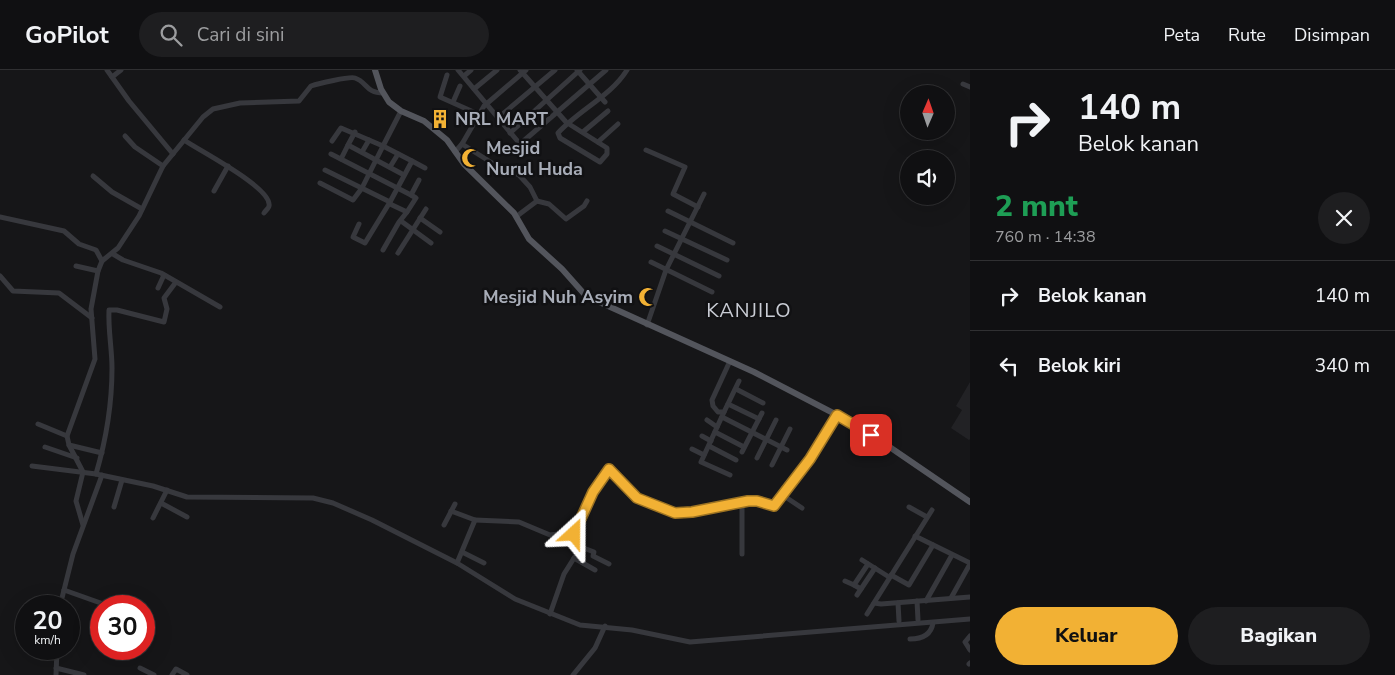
<!DOCTYPE html>
<html lang="id">
<head>
<meta charset="utf-8">
<style>
	body { margin:0; font-family:"Nunito Sans",sans-serif; background:#1e1e20; color:#f1f3f6; height:100vh; display:flex; flex-direction:column; font-size:19px; white-space:nowrap }
	* { box-sizing:border-box; margin:0 }
	p { font-size:16px; color:#9c9d9f }
	.icon { flex:none; width:28px; height:28px; fill:none; stroke:currentColor; stroke-width:2; stroke-linecap:round; stroke-linejoin:round }
	.map { position:relative; flex:1; overflow:hidden }
	.details { display:flex; flex-direction:column; background:#101012; width:425px }
	.details>* { flex:none }
	.hud { background:#101012; color:#f1f3f6; overflow:hidden }
	.needle { width:32px; rotate:2deg }
	.controls { position:absolute; left:900px; top:15px; display:grid; gap:10px }
	.controls a { display:grid; place-items:center; width:55px; height:55px; border-radius:50%; background:#101012; box-shadow:0 5px 20px #0002,0 0 0 1px #303032; font-size:25px }
	.speed { position:absolute; left:15px; top:525px; display:flex; gap:10px; font-size:25px; font-weight:700; text-align:center }
	.speed>* { display:grid; place-content:center; width:65px; height:65px; border-radius:50%; background:#101012; box-shadow:0 5px 20px #0002,0 0 0 1px #303032; line-height:1 }
	.speed small { font-size:12px; font-weight:400 }
	.speed .limit { border:8px solid #d22; background:#fff; color:#111 }
	.pin { position:absolute; display:grid; place-items:center; width:42px; height:42px; color:#fff; margin:-21px; border-radius:10px; box-shadow:0 2px 8px #0006 }
	.me { position:absolute; width:55px; margin:-28px; rotate:24deg; stroke-linejoin:round; filter:drop-shadow(0 0 4px #0008) }
	.turn { display:flex; align-items:center; gap:18px; height:105px; padding:0 25px; font-size:22px }
	.turn .icon { width:65px; height:65px; stroke-width:2.5 }
	.turn b { display:block; font-size:35px; line-height:42px }
	.round { display:grid; place-items:center; flex:none; width:52px; height:52px; border-radius:26px; background:#1e1e20 }
	.overview { display:flex; align-items:center; justify-content:space-between; height:85px; padding:0 25px }
	h1 { font-size:30px; font-weight:800; line-height:38px; color:#1e9e55 }
	.primary-button { display:flex; gap:10px; margin-top:auto; padding:10px 25px }
	.primary-button a { flex:1; height:58px; border-radius:30px; background:#f2b134; color:#111; font-size:20px; font-weight:800; line-height:58px; text-align:center }
	.primary-button a+a { background:#1e1e20; color:#f1f3f6 }
	ul { padding:0; list-style:none }
	li { display:flex; align-items:center; gap:15px; height:70px; padding:0 25px; border-top:1px solid #303032 }
	li div { flex:1 }
	li b { display:block; font-size:19px }
	li em { font-style:normal }
	header { display:flex; align-items:center; gap:30px; box-sizing:border-box; height:70px; padding:0 25px; background:#101012; border-bottom:1px solid #303032 }
	header strong { font-size:24px }
	nav { display:flex; gap:28px; margin-inline-start:auto; font-size:18px }
	.search { width:350px; height:45px; background:#1e1e20; display:flex; align-items:center; gap:12px; box-sizing:border-box; padding:0 18px; border-radius:28px; color:#9c9d9f; font-size:19px }
	main { display:flex; flex:1; min-height:0 }
	.map>svg:first-child { display:block }
</style>
</head>
<body>
<header>
<strong>GoPilot</strong>
<div class="search"><svg class="icon" aria-label="search" viewBox="0 0 24 24"><circle cx="10" cy="10" r="6"/><path d="M15 15l6 6"/></svg>Cari di sini</div>
<nav><a>Peta</a><a>Rute</a><a>Disimpan</a></nav>
</header>
<main>
<div class="map">
<svg width="970" height="605" viewBox="0 0 970 605">
	<rect width="100%" height="100%" fill="#161618"/>
	<polygon fill="#222225" points="970,312 970,369 969,370 951,358 962,340 956,336"/>
	<g fill="none" stroke-linecap="round" stroke-linejoin="round">
		<g stroke="#37383d" stroke-width="5">
			<polyline points="107,0 129,31 173,84"/>
			<polyline points="458,0 520,74 606,0"/>
			<path d="M 520,0 L 566,52 L 569,54 L 607,78 L 607,84 L 600,92 L 560,68 L 558,63 C 579,40 611,26 627,0"/>
			<polyline points="577,0 605,32"/>
			<polyline points="447,5 440,27 478,44"/>
			<polyline points="464,6 471,0"/>
			<polyline points="112,7 121,0"/>
			<polyline points="963,14 970,17"/>
			<polyline points="474,19 497,0"/>
			<polyline points="453,32 460,16"/>
			<polyline points="498,48 555,0"/>
			<polyline points="355,62 348,75 404,105"/>
			<polyline points="583,62 608,41"/>
			<polyline points="510,63 580,0"/>
			<polyline points="125,66 135,77 163,96"/>
			<path d="M 184,70 C 198,80 273,118 269,136 C 269,138 265,141 264,143"/>
			<polyline points="598,72 618,54"/>
			<polyline points="462,74 500,98 519,105 530,117 537,131 517,146"/>
			<polyline points="646,80 685,97 673,124 698,137"/>
			<polyline points="362,82 369,70"/>
			<polyline points="455,82 462,74 484,36 526,0"/>
			<polyline points="331,84 411,125 419,110"/>
			<polyline points="341,89 348,75"/>
			<polyline points="412,91 425,98"/>
			<polyline points="390,97 398,84"/>
			<polyline points="325,100 390,132 412,91 383,76 401,41"/>
			<polyline points="93,106 112,122 142,139"/>
			<polyline points="320,113 353,130 362,118 383,76 341,58 332,71"/>
			<polyline points="214,121 228,96"/>
			<polyline points="537,131 549,134 566,149 584,136 587,131"/>
			<polyline points="390,134 407,142 416,128 411,125"/>
			<polyline points="668,141 733,173"/>
			<polyline points="0,147 64,161 79,174 96,180 102,191"/>
			<polyline points="420,148 440,162"/>
			<polyline points="401,151 431,173"/>
			<polyline points="359,154 353,167 365,173 390,132"/>
			<polyline points="665,161 727,190"/>
			<polyline points="657,176 719,206"/>
			<polyline points="383,180 399,152 407,142"/>
			<polyline points="398,183 426,139"/>
			<polyline points="113,184 123,190 161,203 220,237"/>
			<polyline points="651,192 712,222"/>
			<polyline points="76,196 98,201"/>
			<polyline points="0,206 13,221 59,223 92,248"/>
			<polyline points="158,218 164,205"/>
			<polyline points="647,255 666,200 704,124"/>
			<polyline points="730,291 712,330 713,336 718,342 724,342 739,311"/>
			<polyline points="736,319 763,333"/>
			<polyline points="728,334 759,349"/>
			<polyline points="724,342 701,392 730,405"/>
			<polyline points="722,347 787,380"/>
			<polyline points="707,350 717,357"/>
			<polyline points="38,354 67,366"/>
			<polyline points="715,362 744,377"/>
			<polyline points="702,366 711,371"/>
			<polyline points="69,375 102,383"/>
			<polyline points="709,376 736,390"/>
			<polyline points="45,377 77,388"/>
			<polyline points="692,379 704,385"/>
			<polyline points="742,382 762,343"/>
			<polyline points="757,388 776,350"/>
			<polyline points="772,395 790,359"/>
			<polyline points="32,396 96,404 153,416 187,427 313,428 333,433 372,450 457,493 515,529 580,555 632,560 690,572 970,549"/>
			<path d="M 96,404 C 106,370 112,334 112,298 C 112,279 108,260 109,240 L 117,240 L 164,252 L 167,239 L 164,228 L 176,212"/>
			<polyline points="784,426 802,438"/>
			<polyline points="161,433 187,447"/>
			<polyline points="114,437 122,410"/>
			<polyline points="909,437 927,447"/>
			<polyline points="451,441 475,450 457,493"/>
			<polyline points="153,448 167,420"/>
			<polyline points="475,450 519,452 550,465 574,462"/>
			<path d="M 83,455 L 76,431 L 83,402 L 69,375 L 67,366 L 95,289 L 91,239 L 98,201 L 102,191 L 118,178 L 139,146 L 163,96 L 203,47 L 213,39 L 240,33 L 299,31 L 311,16 C 317,14 350,6 355,8 C 367,12 366,23 383,23"/>
			<polyline points="444,455 455,434"/>
			<polyline points="915,466 970,493"/>
			<polyline points="581,477 594,482 593,486 609,494"/>
			<polyline points="462,482 484,493"/>
			<polyline points="742,484 742,431"/>
			<polyline points="574,488 595,500"/>
			<polyline points="862,490 889,507"/>
			<polyline points="891,505 909,515 933,475"/>
			<polyline points="845,511 854,515"/>
			<polyline points="861,519 854,515 868,494"/>
			<polyline points="64,520 109,536"/>
			<polyline points="857,525 875,498"/>
			<polyline points="951,528 970,494"/>
			<polyline points="917,531 918,550"/>
			<polyline points="926,531 952,485"/>
			<polyline points="874,533 881,534 970,527"/>
			<polyline points="898,533 899,551"/>
			<polyline points="60,536 73,484 102,405"/>
			<polyline points="550,544 564,504 581,477 574,462 593,422 609,399 617,404 637,428 675,443 692,442 748,431 757,431 774,436 809,389 837,345"/>
			<polyline points="867,544 932,440"/>
			<polyline points="970,566 965,572 970,580"/>
			<path d="M 910,569 C 922,569 931,565 933,553"/>
			<polyline points="969,594 970,593"/>
			<polyline points="56,598 84,605"/>
			<polyline points="140,598 154,605"/>
			<polyline points="56,605 57,579"/>
			<polyline points="172,605 176,599 187,605"/>
			<polyline points="573,605 595,578 605,556"/>
		</g>
		<polyline stroke="#53555c" stroke-width="6" points="375,0 381,19 389,32 401,41 424,51 447,70 464,94 514,143 529,169 562,199 586,226 754,302 837,345 875,367 970,432"/>
	</g>
	<g fill="none" stroke-linecap="round" stroke-linejoin="round">
		<g stroke="#9d7322" stroke-width="12">
			<polyline id="route" points="574,464 593,422 609,399 637,428 675,443 692,442 748,431 757,431 774,436 810,389 837,345 871,365"/>
		</g>
		<use href="#route" stroke="#f2b134" stroke-width="9"/>
	</g>
	<defs>
		<g id="building-bare" transform="scale(1.5)"><path d="M-4-6H4V6H1V3H-1V6H-4ZM-2.5-4.3h1.7v1.8h-1.7ZM.8-4.3h1.7v1.8H.8ZM-2.5-1h1.7V.8h-1.7ZM.8-1h1.7V.8H.8Z" fill="#f2b134" stroke="#111113" stroke-width="2.5" paint-order="stroke"/></g>
		<g id="mosque-bare" transform="scale(1.5)"><path d="M3.5-4.9A6 6 0 1 0 3.5 4.9A5 5 0 1 1 3.5-4.9Z" fill="#f2b134" stroke="#111113" stroke-width="2.5" paint-order="stroke"/></g>
	</defs>
	<g fill-rule="evenodd">
		<use href="#building-bare" x="440" y="49"/>
		<use href="#mosque-bare" x="471" y="88"/>
		<use href="#mosque-bare" x="648" y="227"/>
	</g>
	<g text-anchor="middle" stroke-width="5" stroke-linejoin="round" paint-order="stroke">
		<g font-size="18" font-weight="bold" fill="#a8adb8" stroke="#111113" text-anchor="start">
			<text x="455" y="55">NRL MART</text>
			<text x="486" y="84">Mesjid<tspan x="486" dy="21">Nurul Huda</tspan></text>
			<text x="633" y="233" text-anchor="end">Mesjid Nuh Asyim</text>
		</g>
		<g font-size="20" letter-spacing="1" fill="#c9ccd4" stroke="#111113">
			<text x="749" y="247">KANJILO</text>
		</g>
	</g>
</svg>
<div class="controls">
<a><svg class="needle" viewBox="-14 -14 28 28"><path d="M0-13l5 13h-10z" fill="#e53935"/><path d="M0 13l5-13h-10z" fill="#9c9d9f"/></svg></a>
<a><svg class="icon" aria-label="sound" viewBox="0 0 24 24"><path d="M4 9h4l5-4v14l-5-4H4zM17 9q2 3 0 6"/></svg></a>
</div>
<div class="speed"><div>20<small>km/h</small></div><div class="limit">30</div></div>
<div class="pin" style="left:871px;top:365px;background:#d93025"><svg class="icon" aria-label="arrive" viewBox="0 0 24 24"><path d="M6 21V4h12l-3 4 3 4H6"/></svg></div>
<svg class="me" style="left:574px;top:464px" viewBox="-20 -20 40 40"><path d="M0-17L14 15 0 8-14 15z" fill="#f2b134" stroke="#fff" stroke-width="4"/></svg>
</div>
<section class="details">
<div class="hud">
<div class="turn"><svg class="icon" aria-label="right" viewBox="0 0 24 24"><path d="M7 20v-9h11M14 6l5 5-5 5"/></svg><div><b>140 m</b>Belok kanan</div></div>
</div>
<div class="overview"><div><h1>2 mnt</h1><p>760 m · 14:38</p></div><a class="round"><svg class="icon" aria-label="close" viewBox="0 0 24 24"><path d="M6 6l12 12M18 6L6 18"/></svg></a></div>
<ul>
<li><svg class="icon" aria-label="right" viewBox="0 0 24 24"><path d="M7 20v-9h11M14 6l5 5-5 5"/></svg><div><b>Belok kanan</b></div><em>140 m</em></li>
<li><svg class="icon" aria-label="left" viewBox="0 0 24 24"><path d="M17 20v-9H6M10 6l-5 5 5 5"/></svg><div><b>Belok kiri</b></div><em>340 m</em></li>
</ul>
<div class="primary-button"><a>Keluar</a><a>Bagikan</a></div>
</section>
</main>
</body>
</html>
